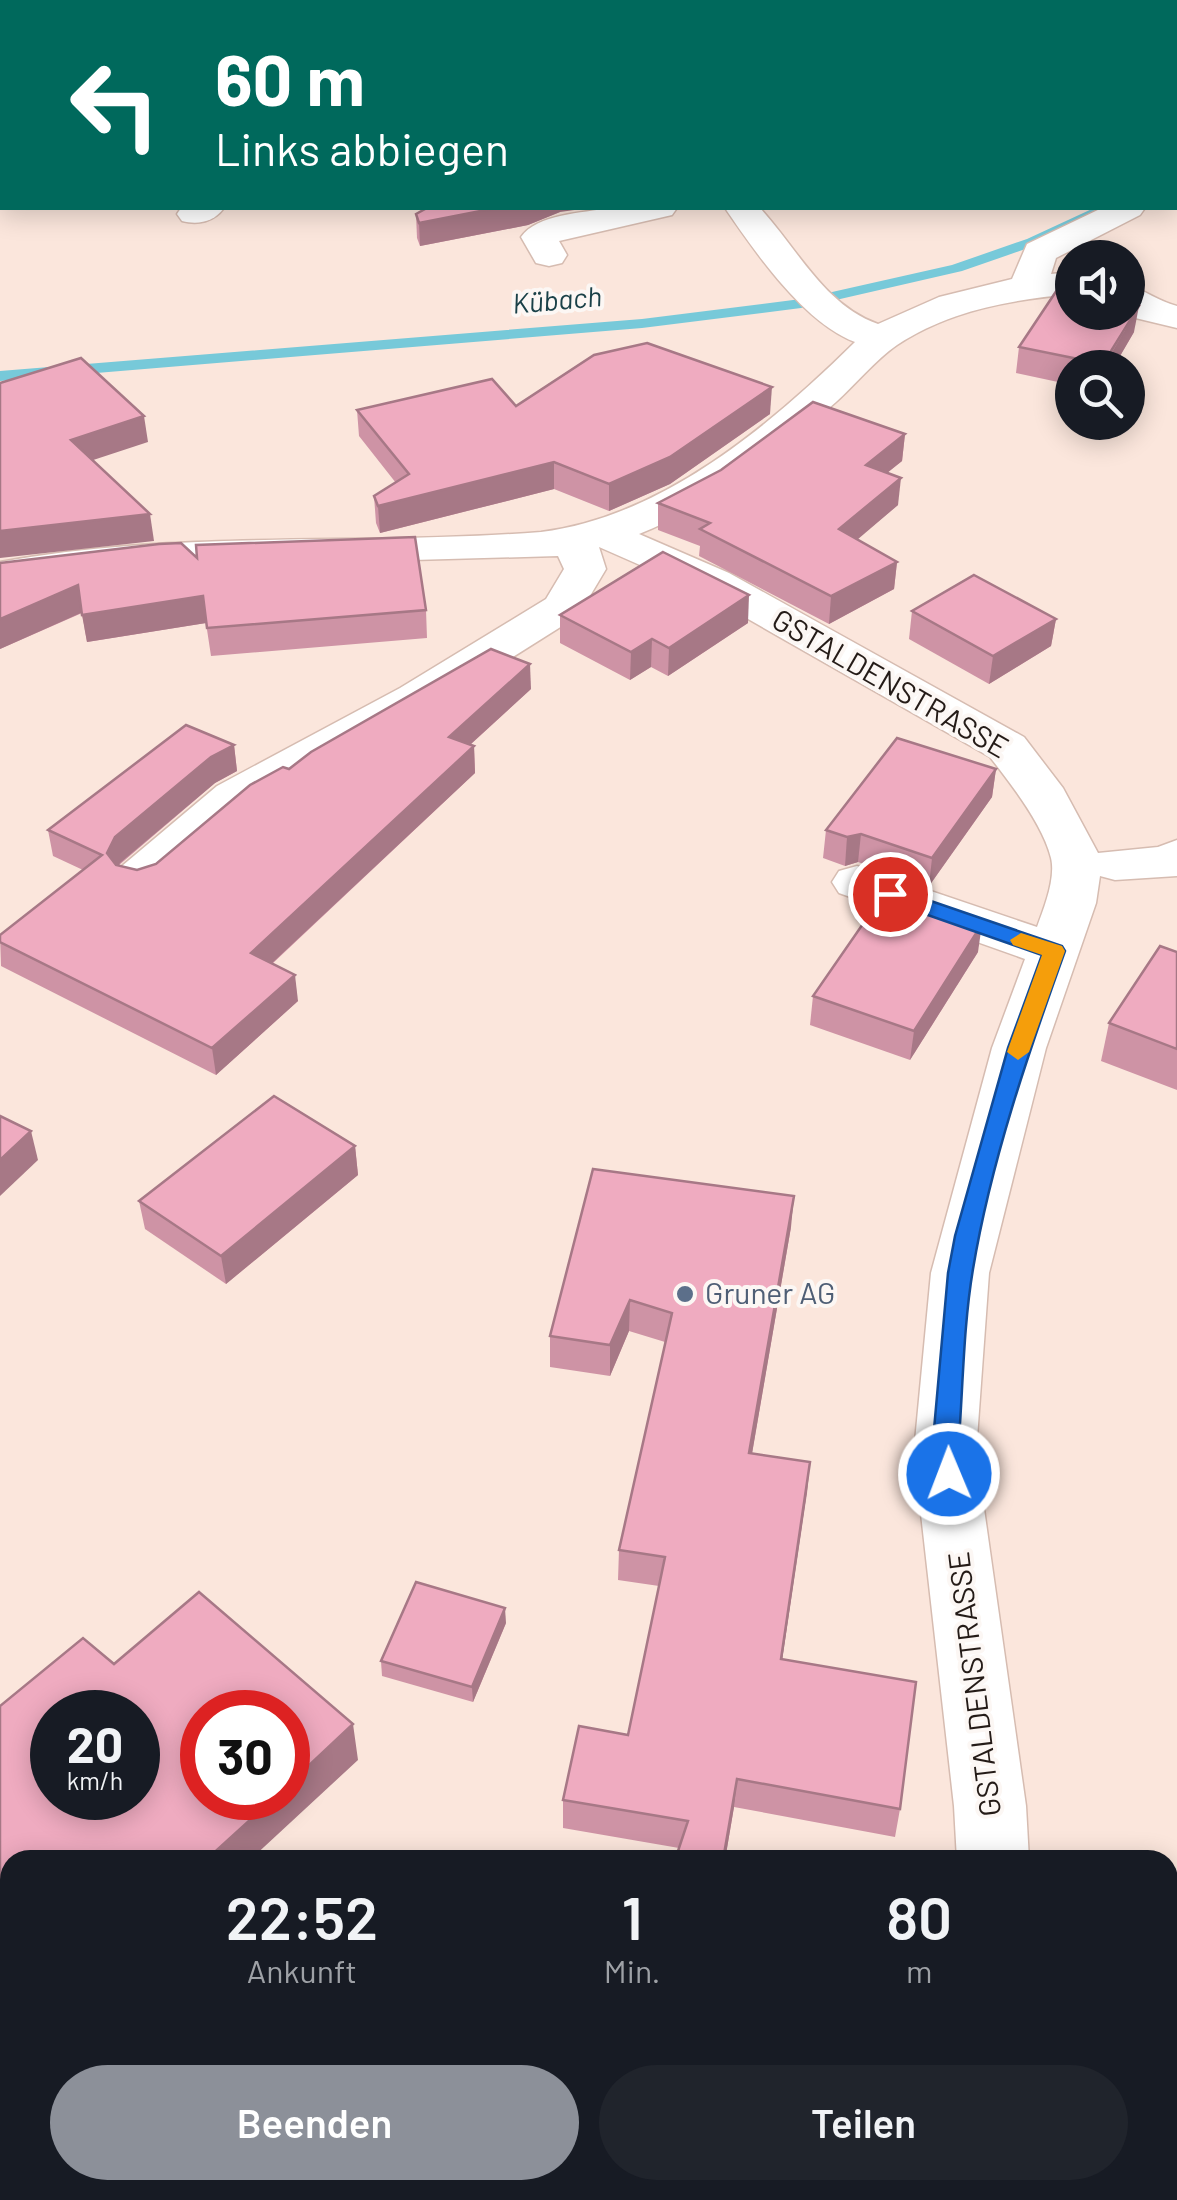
<!DOCTYPE html>
<html lang="de">
<head>
<meta charset="utf-8">
<style>
	body { margin:0; font-family:Barlow,sans-serif; background:#20242c; color:#f1f3f6; height:100vh; display:flex; flex-direction:column; font-size:38px; white-space:nowrap }
	* { box-sizing:border-box; margin:0 }
	p { font-size:32px; color:#9ea1a6 }
	.icon { flex:none; width:55px; height:55px; fill:none; stroke:currentColor; stroke-width:2; stroke-linecap:round; stroke-linejoin:round }
	.map { position:relative; flex:1; overflow:hidden }
	.drawer { position:absolute; left:0px; top:1850px; width:1178px; height:350px; display:flex; flex-direction:column; background:#171b24; border-radius:30px 30px 0 0; box-shadow:0 5px 25px #0003 }
	.drawer>* { flex:none }
	.hud { position:absolute; left:0px; top:0px; width:1178px; height:210px; box-shadow:0 5px 25px #0003; background:#00695c; color:#fff; overflow:hidden }
	.fabs { position:absolute; left:1055px; top:240px; display:grid; gap:20px }
	.fabs a { display:grid; place-items:center; width:90px; height:90px; border-radius:50%; background:#171b24; box-shadow:0 5px 25px #0003; font-size:50px }
	.speed { position:absolute; left:30px; top:1690px; display:flex; gap:20px; font-size:50px; font-weight:700; text-align:center }
	.speed>* { display:grid; place-content:center; width:130px; height:130px; border-radius:50%; background:#171b24; box-shadow:0 5px 25px #0003; line-height:1 }
	.speed small { font-size:25px; font-weight:400 }
	.speed .limit { border:15px solid #d22; background:#fff; color:#111 }
	.pin { position:absolute; display:grid; place-items:center; width:85px; height:85px; color:#fff; margin:-42px; border:5px solid #fff; border-radius:50%; box-shadow:0 2px 10px #0007 }
	.me { position:absolute; width:110px; margin:-55px; rotate:359deg; stroke-linejoin:round; filter:drop-shadow(0 0 8px #0008) }
	.turn { display:flex; align-items:center; gap:35px; height:210px; padding:0 50px; font-size:45px }
	.turn .icon { width:130px; height:130px; stroke-width:2.5 }
	.turn b { display:block; font-size:70px; line-height:85px }
	.eta { display:flex; justify-content:space-evenly; align-items:center; height:170px; text-align:center }
	.eta b { font-size:60px; font-weight:600; line-height:70px }
	.cta { display:flex; gap:20px; margin-top:auto; padding:20px 50px }
	.cta a { flex:1; height:115px; border-radius:60px; background:#8c9099; color:#fff; font-size:40px; font-weight:600; line-height:115px; text-align:center }
	.cta a+a { background:#20242c; color:#f1f3f6 }
	.map>svg:first-child { display:block }
</style>
</head>
<body>
<div class="map">
<svg width="1177" height="2200" viewBox="0 0 1177 2200">
	<rect width="100%" height="100%" fill="#fbe6dc"/>
	<g fill="none" stroke-linecap="round" stroke-linejoin="round">
		<polygon fill="#77c9d9" fill-rule="evenodd" points="1094,208 1111,208 1037,245 962,271 801,308 642,328 0,381 0,371 642,319 801,299 952,265 1027,239"/>
		<g stroke="#d6bcb1" stroke-width="3">
			<g id="minor">
				<path d="M 181,208 L 224,208 C 214,222 198,225 182,221 L 177,214 Z"/>
				<path d="M 609,208 L 677,208 L 672,215 L 559,241 L 567,255 L 562,263 L 549,266 L 536,263 L 521,237 C 537,214 583,213 609,208 Z"/>
				<path d="M 725,208 L 760,208 C 797,248 824,305 878,324 L 939,297 L 1012,279 L 1027,244 L 1102,208 L 1145,208 L 1140,215 L 1056,258 L 1051,274 L 1072,272 L 1072,294 C 1011,300 950,310 897,345 C 875,360 856,384 836,402 C 777,454 712,505 639,534 L 729,573 L 1024,737 L 1063,788 L 1098,853 L 1158,847 L 1177,840 L 1177,876 L 1115,880 L 1100,876 L 1096,903 L 1046,1048 L 989,1273 L 976,1452 L 1026,1806 L 1029,1860 L 957,1860 L 954,1806 L 914,1452 L 931,1273 L 992,1048 L 1025,959 L 839,893 L 832,882 L 839,871 L 857,866 L 1037,927 C 1044,908 1056,878 1051,858 C 1043,825 1011,784 990,757 L 699,591 L 599,547 L 606,569 L 578,616 L 432,708 L 251,808 L 158,888 L 140,893 L 122,888 L 115,877 L 122,866 L 217,786 L 400,688 L 546,599 L 564,569 L 558,556 L 163,567 L 54,578 L 0,588 L 0,562 C 180,529 360,546 541,532 C 662,517 771,425 855,342 C 804,323 755,252 725,208 Z"/>
				<path d="M 1128,286 C 1146,290 1157,301 1177,306 L 1177,328 L 1127,316 L 1123,312 L 1128,312 Z"/>
				<polygon points="1168,1966 1177,1968 1177,2042 1168,2039"/>
				<rect x="981" y="2190" width="80" height="10"/>
			</g>
		</g>
		<use href="#minor" fill="#fff" fill-rule="evenodd"/>
	</g>
	<g fill="#ce93a5">
		<polygon points="1177,0 1177,200 1175,199 1175,2"/>
		<polygon points="560,212 528,225 420,246 417,238 416,214"/>
		<polygon points="1134,332 1113,368 1072,368 1072,385 1016,373 1019,347"/>
		<polygon points="516,406 770,414 670,484 609,511 554,489 380,533 376,523 374,496 396,483 359,436 357,410"/>
		<polygon points="905,434 902,461 887,473 898,505 857,539 897,562 894,589 829,624 699,556 700,546 658,530 658,503"/>
		<polygon points="197,558 426,610 427,638 211,656 206,623 87,642 82,613 0,649 0,563"/>
		<polygon points="912,611 1056,619 1051,646 989,684 909,639"/>
		<polygon points="560,615 748,623 668,676 651,667 630,680 560,643"/>
		<polygon points="531,689 470,745 474,746 475,773 272,964 298,1001 216,1075 1,966 0,935 83,870 53,856 48,830 234,745 237,771 215,783 118,866 137,870 156,864 289,769"/>
		<polygon points="996,769 992,797 929,886 858,862 845,866 823,858 826,830"/>
		<polygon points="978,952 910,1060 810,1025 813,996"/>
		<polygon points="1177,952 1177,1090 1101,1061 1109,1023"/>
		<polygon points="355,1146 358,1175 226,1284 145,1229 139,1201"/>
		<polygon points="791,1227 752,1453 810,1462 782,1659 900,1809 895,1837 734,1807 725,1860 675,1860 679,1848 563,1828 563,1800 628,1735 659,1586 618,1580 619,1550 665,1342 629,1331 610,1376 550,1367 550,1336"/>
		<polygon points="506,1623 473,1702 382,1676 381,1661"/>
	</g>
	<g fill="#a77886">
		<polygon points="2,99 2,122 0,123 0,100"/>
		<polygon points="496,208 589,208 560,212 528,225 420,246 419,223"/>
		<polygon points="1139,306 1134,332 1113,368 1103,368"/>
		<polygon points="772,387 770,414 670,484 609,511 609,484"/>
		<polygon points="144,416 148,442 75,466 71,440"/>
		<polygon points="905,434 902,461 863,492 866,465"/>
		<polygon points="554,462 554,489 380,533 378,506"/>
		<polygon points="901,478 898,505 837,557 839,529"/>
		<polygon points="150,514 154,541 0,558 0,531"/>
		<polygon points="897,562 894,589 829,624 831,596"/>
		<polygon points="78,585 83,612 0,649 0,619"/>
		<polygon points="749,595 748,623 668,676 669,648"/>
		<polygon points="203,596 206,623 87,642 82,615"/>
		<polygon points="1056,619 1051,646 989,684 993,656"/>
		<polygon points="652,639 651,667 630,680 631,652"/>
		<polygon points="530,664 531,689 450,763 449,737"/>
		<polygon points="234,745 237,771 215,783 120,863 112,879 107,853 115,837 211,757"/>
		<polygon points="474,746 475,773 254,980 251,953"/>
		<polygon points="996,769 992,797 929,886 932,858"/>
		<polygon points="861,834 858,862 845,866 847,837"/>
		<polygon points="982,924 978,952 910,1060 914,1031"/>
		<polygon points="295,975 298,1001 216,1075 212,1048"/>
		<polygon points="31,1131 38,1160 0,1196 0,1160"/>
		<polygon points="355,1146 358,1175 226,1284 221,1256"/>
		<polygon points="794,1196 791,1227 747,1483 749,1453"/>
		<polygon points="630,1300 629,1331 610,1376 610,1345"/>
		<polygon points="810,1462 807,1493 778,1688 781,1659"/>
		<polygon points="505,1608 506,1623 473,1702 472,1687"/>
		<polygon points="353,1724 358,1760 250,1860 206,1860 274,1798 288,1798 288,1785"/>
		<polygon points="737,1779 734,1807 725,1860 723,1860"/>
		<polygon points="10,1916 10,1960 0,1969 0,1925"/>
	</g>
	<g fill="#efabc0" stroke="#a77886" stroke-width="2.5" fill-rule="evenodd">
		<polygon points="0,0 161,0 169,2 2,2 2,99 0,100"/>
		<polygon points="472,0 674,0 683,2 468,2"/>
		<polygon points="791,0 1177,0 1177,175 1175,174 1175,2 787,2"/>
		<polygon points="427,208 496,208 419,223 416,214"/>
		<polygon points="1057,290 1072,293 1072,312 1128,312 1128,304 1139,306 1103,364 1019,347"/>
		<polygon points="647,343 772,387 670,457 609,484 554,462 378,506 374,496 409,474 357,410 492,379 516,406 594,355"/>
		<polygon points="81,358 144,416 71,440 150,514 0,531 0,383"/>
		<polygon points="813,402 905,434 866,465 901,478 839,529 897,562 831,596 700,529 710,523 658,503 721,470"/>
		<polygon points="415,537 426,610 207,628 203,596 82,615 78,585 0,619 0,563 159,544 181,543 197,558 196,545"/>
		<polygon points="663,552 749,595 669,648 652,639 631,652 560,615"/>
		<polygon points="974,575 1056,619 993,656 912,611"/>
		<polygon points="491,649 530,664 449,737 474,746 251,953 295,975 212,1048 0,942 0,935 102,855 48,830 186,725 234,745 211,757 115,837 107,853 116,865 137,870 156,864 250,785 283,767 289,769 311,752"/>
		<polygon points="897,738 996,769 932,858 861,834 847,837 826,830"/>
		<polygon points="885,892 982,924 914,1031 813,996"/>
		<polygon points="1160,946 1177,952 1177,1049 1109,1023"/>
		<polygon points="274,1096 355,1146 221,1256 139,1201"/>
		<polygon points="0,1116 31,1131 0,1160"/>
		<polygon points="593,1169 794,1196 749,1453 810,1462 781,1659 916,1682 900,1809 737,1779 723,1860 675,1860 688,1821 563,1800 579,1726 628,1735 665,1557 619,1550 672,1313 630,1300 610,1345 550,1336"/>
		<polygon points="416,1582 505,1608 472,1687 381,1661"/>
		<path d="M 199,1592 L 353,1724 L 288,1785 L 288,1712 L 202,1712 L 202,1798 L 274,1798 L 206,1860 L 10,1860 L 10,1916 L 0,1925 L 0,1706 L 83,1638 L 114,1664 ZM 52,1712 L 138,1712 L 138,1798 L 52,1798 Z"/>
		<polygon points="220,2190 389,2190 405,2200 214,2200"/>
		<polygon points="521,2190 716,2190 739,2200 516,2200"/>
	</g>
	<path fill="#1a73e8" stroke="#114b97" stroke-width="2.5" d="M 890,887 L 1062,946 L 1065,951 C 1028,1054 991,1161 973,1269 C 963,1328 963,1392 958,1452 L 962,1474 L 958,1482 L 949,1485 L 939,1482 L 932,1452 L 948,1273 L 955,1236 L 1008,1048 L 1042,955 L 882,899 L 879,894 L 882,889 Z"/>
	<polygon fill="#f59e0b" points="1021,933 1062,946 1065,951 1029,1052 1018,1060 1007,1052 1042,955 1013,945 1010,940"/>
	<circle fill="#5c6f8a" stroke="#fcf7f4" stroke-width="4" cx="685" cy="1294" r="10"/>
	<g text-anchor="middle" stroke-width="8" stroke-linejoin="round" paint-order="stroke">
		<g font-size="28" font-style="italic" fill="#1a4148" stroke="#fcf7f4">
			<text transform="translate(557 300) rotate(-5)" y="10">Kübach</text>
		</g>
		<g font-size="30" fill="#241b17" stroke="#fcf7f4">
			<text transform="translate(890 684) rotate(30)" y="10">GSTALDENSTRASSE</text>
			<text transform="translate(975 1684) rotate(-97)" y="10">GSTALDENSTRASSE</text>
		</g>
		<g font-size="30" fill="#4e5e75" stroke="#fcf7f4" text-anchor="start">
			<text x="705" y="1304">Gruner AG</text>
		</g>
	</g>
</svg>
<div class="fabs">
<a><svg class="icon" aria-label="sound" viewBox="0 0 24 24"><path d="M4 9h4l5-4v14l-5-4H4zM17 9q2 3 0 6"/></svg></a>
<a><svg class="icon" aria-label="search" viewBox="0 0 24 24"><circle cx="10" cy="10" r="6"/><path d="M15 15l6 6"/></svg></a>
</div>
<div class="speed"><div>20<small>km/h</small></div><div class="limit">30</div></div>
<div class="pin" style="left:890px;top:894px;background:#d93025"><svg class="icon" aria-label="arrive" viewBox="0 0 24 24"><path d="M6 21V4h12l-3 4 3 4H6"/></svg></div>
<svg class="me" style="left:949px;top:1474px" viewBox="-20 -20 40 40"><circle r="17" fill="#1a73e8" stroke="#fff" stroke-width="3"/><path d="M0-11L8 9 0 5-8 9z" fill="#fff"/></svg>
<div class="hud">
<div class="turn"><svg class="icon" aria-label="left" viewBox="0 0 24 24"><path d="M17 20v-9H6M10 6l-5 5 5 5"/></svg><div><b>60 m</b>Links abbiegen</div></div>
</div>
<section class="drawer">
<div class="eta">
<div><b>22:52</b><p>Ankunft</p></div>
<div><b>1</b><p>Min.</p></div>
<div><b>80</b><p>m</p></div>
</div>
<div class="cta"><a>Beenden</a><a>Teilen</a></div>
</section>
</div>
</body>
</html>
